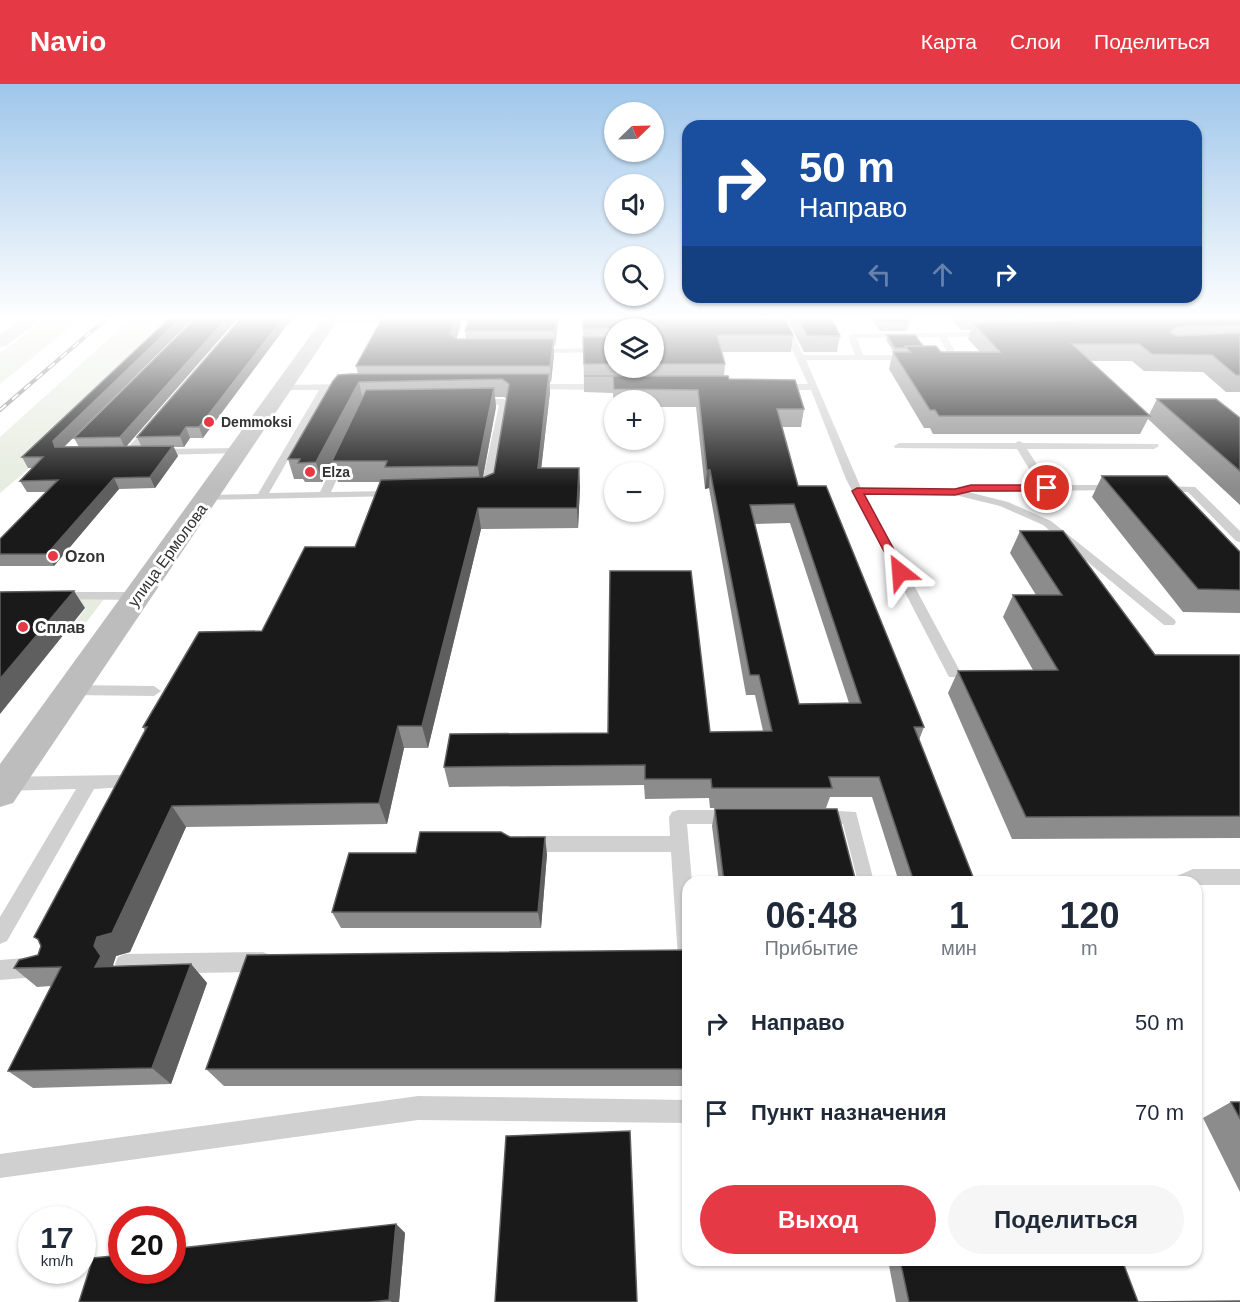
<!DOCTYPE html>
<html lang="ru">
<head>
<meta charset="utf-8">
<style>
	body { margin:0; font-family:Arial,sans-serif; background:#f6f6f7; color:#1f2937; height:100vh; display:flex; flex-direction:column; font-size:22px; white-space:nowrap }
	* { box-sizing:border-box; margin:0 }
	p { font-size:20px; color:#747a83 }
	.icon { flex:none; width:33px; height:33px; fill:none; stroke:currentColor; stroke-width:2; stroke-linecap:round; stroke-linejoin:round }
	.map { position:relative; flex:1; overflow:hidden }
	.side { position:absolute; left:682px; top:792px; width:520px; height:390px; display:flex; flex-direction:column; background:#fff; border-radius:18px; box-shadow:0 2px 4px #0004 }
	.side>* { flex:none }
	.guide { position:absolute; left:682px; top:36px; width:520px; height:183px; border-radius:18px; box-shadow:0 2px 4px #0004; background:#1a4fa0; color:#fff; overflow:hidden }
	.needle { width:39px; rotate:67deg }
	.buttons { position:absolute; left:604px; top:18px; display:grid; gap:12px }
	.buttons a { display:grid; place-items:center; width:60px; height:60px; border-radius:50%; background:#fff; box-shadow:0 2px 4px #0004; font-size:30px }
	.speed { position:absolute; left:18px; top:1122px; display:flex; gap:12px; font-size:30px; font-weight:700; text-align:center }
	.speed>* { display:grid; place-content:center; width:78px; height:78px; border-radius:50%; background:#fff; box-shadow:0 2px 4px #0004; line-height:1 }
	.speed small { font-size:15px; font-weight:400 }
	.speed .limit { border:9px solid #d22; background:#fff; color:#111 }
	.pin { position:absolute; display:grid; place-items:center; width:51px; height:51px; color:#fff; margin:-26px; border:3px solid #fff; border-radius:50%; box-shadow:0 2px 6px #0007 }
	.me { position:absolute; width:66px; margin:-33px; rotate:332deg; stroke-linejoin:round; filter:drop-shadow(0 0 4px #0008) }
	.turn { display:flex; align-items:center; gap:21px; height:126px; padding:0 18px; font-size:27px }
	.turn .icon { width:78px; height:78px; stroke-width:2.5 }
	.turn b { display:block; font-size:42px; line-height:51px }
	.lanes { display:flex; align-items:center; height:57px; padding:0 18px; background:#0003; justify-content:center; gap:30px; direction:ltr }
	.lanes .off { opacity:.35 }
	.eta { display:flex; justify-content:space-evenly; align-items:center; height:102px; text-align:center }
	.eta b { font-size:36px; font-weight:700; line-height:42px }
	.action { display:flex; gap:12px; margin-top:auto; padding:12px 18px }
	.action a { flex:1; height:69px; border-radius:36px; background:#e63946; color:#fff; font-size:24px; font-weight:700; line-height:69px; text-align:center }
	.action a+a { background:#f6f6f7; color:#1f2937 }
	ul { padding:0; list-style:none }
	li { display:flex; align-items:center; gap:18px; height:90px; padding:0 18px }
	li div { flex:1 }
	li b { display:block; font-size:22px }
	li em { font-style:normal }
	header { display:flex; align-items:center; gap:36px; box-sizing:border-box; height:84px; padding:0 30px; background:#e63946; color:#fff }
	header strong { font-size:28px }
	nav { display:flex; gap:33px; margin-inline-start:auto; font-size:21px }
	.map>svg:first-child { display:block }
</style>
</head>
<body>
<header>
<strong>Navio</strong>
<nav><a>Карта</a><a>Слои</a><a>Поделиться</a></nav>
</header>
<div class="map">
<svg width="1240" height="1218" viewBox="0 0 1240 1218">
	<rect width="100%" height="100%" fill="#fff"/>
	<g fill="#e6ecdf">
		<polygon points="48,233 83,233 0,300 0,269"/>
		<polygon points="133,233 184,233 26,387 0,409 0,353"/>
		<polygon points="55,515 104,515 85,540 74,540 86,524 44,524"/>
	</g>
	<g fill="none" stroke-linecap="round" stroke-linejoin="round">
		<g fill="#d0d0d0" fill-rule="evenodd">
			<polygon points="475,233 469,238 442,239 438,237 442,235"/>
			<path d="M 777,233 L 785,233 L 803,271 L 855,271 L 848,252 L 852,250 L 988,248 L 992,250 L 988,252 L 947,253 L 958,273 C 954,277 941,277 937,273 L 948,270 L 939,253 L 857,254 L 863,271 L 914,271 L 914,275 L 911,276 L 806,276 L 861,404 L 955,405 L 971,401 L 1039,401 L 1017,365 L 895,364 L 894,362 L 899,359 L 1015,359 L 1019,357 L 1023,359 L 1158,360 L 1159,362 L 1154,365 L 1027,365 L 1050,401 L 1114,401 L 1118,402 L 1118,406 L 968,408 L 1008,418 L 1051,437 L 1174,535 L 1176,538 L 1174,541 L 1164,541 L 1043,441 L 1000,422 L 955,411 L 865,410 L 961,589 L 959,593 L 949,593 L 846,395 L 811,306 L 779,306 L 774,303 L 779,300 L 808,300 Z"/>
			<polygon points="403,235 404,237 400,239 328,240 324,238 328,236"/>
			<polygon points="615,264 615,268 535,269 531,267 535,265"/>
			<polygon points="530,300 605,300 610,303 605,306 527,305 525,303"/>
			<polygon points="280,301 350,300 355,303 350,306 328,306 269,409 320,408 339,369 344,366 349,369 331,408 393,407 399,410 397,412 203,416 203,412 207,411 258,410 319,306 283,306 280,305"/>
			<polygon points="477,315 504,315 509,318 492,408 486,411 480,408 499,321 474,320 474,316"/>
			<polygon points="149,340 157,342 133,371 113,371 113,367 126,366"/>
			<polygon points="239,364 244,367 243,369 156,371 151,368 156,365"/>
			<polygon points="1159,402 1195,403 1240,447 1240,458 1236,457 1188,408 1155,407 1155,403"/>
			<polygon points="57,508 137,508 144,512 137,516 52,515 50,512"/>
			<polygon points="71,601 154,602 161,607 154,612 71,611 64,606"/>
			<polygon points="120,691 126,693 128,698 126,703 94,705 7,857 0,860 0,833 76,705 0,707 0,693"/>
			<polygon points="678,726 733,726 739,728 742,733 739,738 733,740 687,740 692,798 688,798 688,884 681,881 678,874 671,768 527,768 521,765 518,760 521,755 527,752 670,752 669,733 672,728"/>
			<polygon points="820,726 856,728 874,798 858,798 843,740 814,738 811,733 814,728"/>
			<polygon points="1193,785 1240,785 1240,801 1197,801 1197,798 1175,798 1177,792"/>
			<polygon points="263,868 270,871 273,878 270,885 263,888 125,890 118,887 115,880 118,873 125,870"/>
			<polygon points="36,873 43,876 46,883 43,890 36,893 0,896 0,876"/>
			<polygon points="418,1012 688,1016 688,1039 418,1036 0,1094 0,1070"/>
		</g>
		<polygon fill="#d0d0d0" fill-rule="evenodd" points="24,233 43,233 6,262 0,263 0,250"/>
		<polygon fill="#bdbdbd" fill-rule="evenodd" points="324,233 340,233 13,719 0,723 0,680"/>
		<g stroke="#888" stroke-width="4">
			<polyline id="rail" points="0,326 108,233"/>
		</g>
		<use href="#rail" stroke="#fff" stroke-width="2" stroke-dasharray="8" stroke-linecap="butt"/>
	</g>
	<g fill="#8c8c8c" fill-rule="evenodd">
		<polygon points="197,233 126,362 141,362 137,353 242,233 203,354 190,354 184,363 174,363 178,372 155,404 119,405 54,482 0,482 0,455 46,408 27,408 20,397 32,384 28,384 22,373 64,363 79,363 74,354"/>
		<path d="M 456,233 L 460,233 L 461,240 L 456,255 L 466,255 L 465,247 L 470,233 L 559,233 L 555,262 L 554,262 L 554,271 L 551,298 L 550,298 L 550,308 L 541,384 L 579,384 L 580,404 L 578,444 L 481,445 L 428,664 L 404,664 L 387,740 L 186,743 L 130,868 L 116,872 L 113,881 L 114,882 L 191,880 L 207,899 L 171,1000 L 33,1004 L 8,987 L 51,902 L 37,903 L 14,884 L 38,871 L 41,862 L 39,857 L 34,853 L 145,647 L 143,643 L 262,547 L 355,463 L 380,398 L 338,398 L 332,378 L 322,398 L 305,398 L 303,395 L 294,395 L 288,375 L 358,290 L 356,282 ZM 495,313 L 504,313 L 507,315 L 494,389 L 485,393 L 483,393 L 496,323 Z"/>
		<path d="M 583,233 L 793,251 L 791,268 L 722,268 L 725,280 L 724,292 L 729,295 L 804,325 L 801,343 L 782,343 L 798,402 L 924,643 L 919,656 L 975,798 L 899,798 L 872,713 L 830,713 L 826,724 L 710,724 L 709,714 L 645,715 L 644,701 L 449,703 L 444,683 L 710,648 L 763,647 L 755,611 L 746,611 L 709,404 L 705,405 L 696,323 L 654,323 L 654,316 L 615,316 L 615,322 L 614,322 L 613,309 L 584,308 ZM 615,244 L 654,244 L 654,284 L 615,284 ZM 790,439 L 849,619 L 799,620 L 754,440 Z"/>
		<polygon points="786,233 831,233 840,252 837,268 804,268"/>
		<polygon points="870,233 906,233 910,238 907,247 880,247"/>
		<polygon points="950,233 1240,233 1240,308 1226,308 1203,288 1144,287 1132,277 1090,277 1149,331 1157,315 1240,334 1240,421 1148,335 1140,350 933,350 930,344 924,344 889,285 893,268 894,268 886,256 887,251 923,262 941,268 980,268 968,255 971,246 961,246"/>
		<polygon points="1102,392 1240,468 1240,529 1183,528 1092,413"/>
		<polygon points="1020,447 1155,571 1240,571 1240,754 1012,755 948,609 958,587 1033,586 1003,533 1013,511 1036,511 1010,469"/>
		<polygon points="715,725 856,798 719,798 712,742"/>
		<polygon points="510,753 547,770 541,844 341,844 332,828 416,769"/>
		<polygon points="688,866 688,1002 224,1002 206,985"/>
		<polygon points="1231,1018 1240,1018 1240,1108 1203,1034"/>
		<polygon points="396,1140 405,1149 399,1218 79,1218"/>
		<polygon points="888,1176 1122,1176 1138,1218 1240,1218 896,1218"/>
	</g>
	<g fill="#5f5f5f">
		<polygon points="182,233 195,233 59,368 55,363 53,357"/>
		<polygon points="228,233 239,233 125,364 120,353"/>
		<polygon points="284,233 293,233 203,354 199,343"/>
		<polygon points="456,233 460,233 461,240 453,266 450,250"/>
		<polygon points="556,233 559,233 555,262 555,247"/>
		<polygon points="554,255 554,271 551,298 550,282"/>
		<polygon points="549,290 550,308 539,404 538,384"/>
		<polygon points="359,298 363,316 322,398 316,378"/>
		<polygon points="494,304 496,323 481,403 478,382"/>
		<polygon points="186,343 190,354 184,363 180,352"/>
		<polygon points="173,362 178,372 155,404 150,393"/>
		<polygon points="579,384 580,404 578,444 577,424"/>
		<polygon points="707,386 710,386 709,404 705,405"/>
		<polygon points="114,394 119,405 54,482 47,470"/>
		<polygon points="478,424 481,445 428,664 422,642"/>
		<polygon points="74,507 85,524 0,630 0,595"/>
		<polygon points="398,642 404,664 387,740 379,719"/>
		<polygon points="172,722 186,743 130,868 116,872 113,881 120,890 95,883 94,862 97,853"/>
		<polygon points="545,753 547,770 541,844 538,828"/>
		<polygon points="191,880 207,899 171,1000 152,984"/>
		<polygon points="396,1140 405,1149 399,1218 392,1218 389,1216"/>
	</g>
	<g fill="#1a1a1a" stroke="#5f5f5f" stroke-width="1.5" fill-rule="evenodd">
		<polygon points="171,233 182,233 53,357 55,363 173,362 150,393 114,394 47,470 0,470 0,455 58,396 20,397 43,373 22,373"/>
		<polygon points="197,233 228,233 120,353 74,354"/>
		<polygon points="242,233 284,233 199,343 186,343 180,352 137,353"/>
		<polygon points="383,233 456,233 450,250 457,255 554,255 550,282 356,282"/>
		<polygon points="470,233 556,233 555,247 465,247"/>
		<polygon points="583,233 784,233 793,251 717,251 725,280 654,280 654,244 583,245"/>
		<polygon points="797,233 831,233 840,252 807,251"/>
		<polygon points="878,233 906,233 910,238 882,238"/>
		<polygon points="1082,233 1240,233 1240,241 1176,243 1170,248 1176,252 1240,249 1240,291 1236,291 1212,271 1152,270 1139,260 1072,260 1150,332 939,332 935,326 930,326 893,268 910,268 905,262 936,262 941,268 1000,268 973,239 1077,237 1084,234"/>
		<polygon points="887,251 915,251 923,262 905,262 905,264 895,264"/>
		<polygon points="583,253 615,253 615,280 584,280"/>
		<polygon points="351,290 549,290 538,384 579,384 577,424 478,424 422,642 398,642 379,719 172,722 112,849 97,853 94,862 101,872 95,883 191,880 152,984 8,987 61,883 14,884 19,876 38,871 41,862 38,855 34,853 147,643 143,643 199,548 262,547 305,463 355,463 381,396 485,393 494,389 509,300 502,295 359,298 316,378 298,379 300,375 288,375 333,297 338,291"/>
		<path d="M 584,292 L 728,292 L 729,295 L 795,296 L 804,325 L 777,325 L 798,402 L 826,402 L 924,643 L 914,643 L 975,798 L 914,798 L 879,693 L 829,693 L 832,704 L 712,704 L 711,695 L 645,695 L 645,681 L 444,683 L 450,650 L 608,649 L 610,487 L 691,487 L 710,648 L 772,647 L 759,591 L 750,591 L 710,386 L 707,386 L 698,306 L 614,305 L 613,292 ZM 794,420 L 861,619 L 799,620 L 750,421 Z"/>
		<polygon points="494,304 478,382 385,383 387,377 332,377 366,306"/>
		<polygon points="1157,315 1216,315 1240,334 1240,387"/>
		<polygon points="1102,392 1167,392 1240,468 1240,506 1198,505"/>
		<polygon points="1020,447 1063,447 1155,571 1240,571 1240,732 1026,733 958,587 1058,586 1013,511 1062,511"/>
		<polygon points="74,507 0,595 0,508"/>
		<polygon points="715,725 837,725 856,798 724,798"/>
		<polygon points="420,748 501,748 510,753 545,753 538,828 332,828 349,769 416,769"/>
		<polygon points="688,866 688,985 206,985 247,871"/>
		<polygon points="1231,1018 1240,1018 1240,1035"/>
		<polygon points="630,1047 637,1218 495,1218 506,1052"/>
		<polygon points="396,1140 389,1216 370,1218 79,1218 93,1174 122,1171 122,1186 172,1186 172,1165"/>
		<polygon points="900,1176 1122,1176 1138,1218 1240,1217 1240,1218 909,1218"/>
	</g>
	<linearGradient id="sky" x2="0" y2="1"><stop stop-color="#9ec6ea"/><stop offset="0.58" stop-color="#fff"/><stop offset="1" stop-color="#fff" stop-opacity="0"/></linearGradient>
	<rect width="1240" height="403" fill="url(#sky)"/>
	<polygon fill="#e63946" stroke="#96252e" stroke-width="1.5" points="971,401 1047,401 1052,404 1047,407 972,407 955,411 864,410 906,488 900,491 895,488 852,407 857,404 955,405"/>
	<g fill="#e63946" stroke="#fff" stroke-width="2">
		<circle cx="209" cy="338" r="6"/>
		<circle cx="310" cy="388" r="6"/>
		<circle cx="53" cy="472" r="6"/>
		<circle cx="23" cy="543" r="6"/>
	</g>
	<g text-anchor="middle" stroke-width="6" stroke-linejoin="round" paint-order="stroke">
		<g font-size="14" font-weight="bold" fill="#333" stroke="#fff" text-anchor="start">
			<text x="221" y="343">Demmoksi</text>
			<text x="322" y="393">Elza</text>
		</g>
		<g font-size="16" fill="#333" stroke="#fff">
			<text transform="translate(167 471) rotate(-54)" y="6">улица Ермолова</text>
		</g>
		<g font-size="16" font-weight="bold" fill="#333" stroke="#fff" text-anchor="start">
			<text x="65" y="478">Ozon</text>
			<text x="35" y="549">Сплав</text>
		</g>
	</g>
</svg>
<div class="buttons">
<a><svg class="needle" viewBox="-14 -14 28 28"><path d="M0-13l5 13h-10z" fill="#e53935"/><path d="M0 13l5-13h-10z" fill="#747a83"/></svg></a>
<a><svg class="icon" aria-label="sound" viewBox="0 0 24 24"><path d="M4 9h4l5-4v14l-5-4H4zM17 9q2 3 0 6"/></svg></a>
<a><svg class="icon" aria-label="search" viewBox="0 0 24 24"><circle cx="10" cy="10" r="6"/><path d="M15 15l6 6"/></svg></a>
<a><svg class="icon" aria-label="layers" viewBox="0 0 24 24"><path d="M12 4l9 5-9 5-9-5zM3 14l9 5 9-5"/></svg></a>
<a>+</a>
<a>−</a>
</div>
<div class="speed"><div>17<small>km/h</small></div><div class="limit">20</div></div>
<div class="pin" style="left:1047px;top:404px;background:#d93025"><svg class="icon" aria-label="arrive" viewBox="0 0 24 24"><path d="M6 21V4h12l-3 4 3 4H6"/></svg></div>
<svg class="me" style="left:900px;top:488px" viewBox="-20 -20 40 40"><path d="M0-17L14 15 0 8-14 15z" fill="#e63946" stroke="#fff" stroke-width="4"/></svg>
<div class="guide">
<div class="turn"><svg class="icon" aria-label="right" viewBox="0 0 24 24"><path d="M7 20v-9h11M14 6l5 5-5 5"/></svg><div><b>50 m</b>Направо</div></div>
<div class="lanes"><svg class="icon off" aria-label="left" viewBox="0 0 24 24"><path d="M17 20v-9H6M10 6l-5 5 5 5"/></svg><svg class="icon off" aria-label="ahead" viewBox="0 0 24 24"><path d="M12 20V5M6 11l6-6 6 6"/></svg><svg class="icon" aria-label="right" viewBox="0 0 24 24"><path d="M7 20v-9h11M14 6l5 5-5 5"/></svg></div>
</div>
<section class="side">
<div class="eta">
<div><b>06:48</b><p>Прибытие</p></div>
<div><b>1</b><p>мин</p></div>
<div><b>120</b><p>m</p></div>
</div>
<ul>
<li><svg class="icon" aria-label="right" viewBox="0 0 24 24"><path d="M7 20v-9h11M14 6l5 5-5 5"/></svg><div><b>Направо</b></div><em>50 m</em></li>
<li><svg class="icon" aria-label="arrive" viewBox="0 0 24 24"><path d="M6 21V4h12l-3 4 3 4H6"/></svg><div><b>Пункт назначения</b></div><em>70 m</em></li>
</ul>
<div class="action"><a>Выход</a><a>Поделиться</a></div>
</section>
</div>
</body>
</html>
